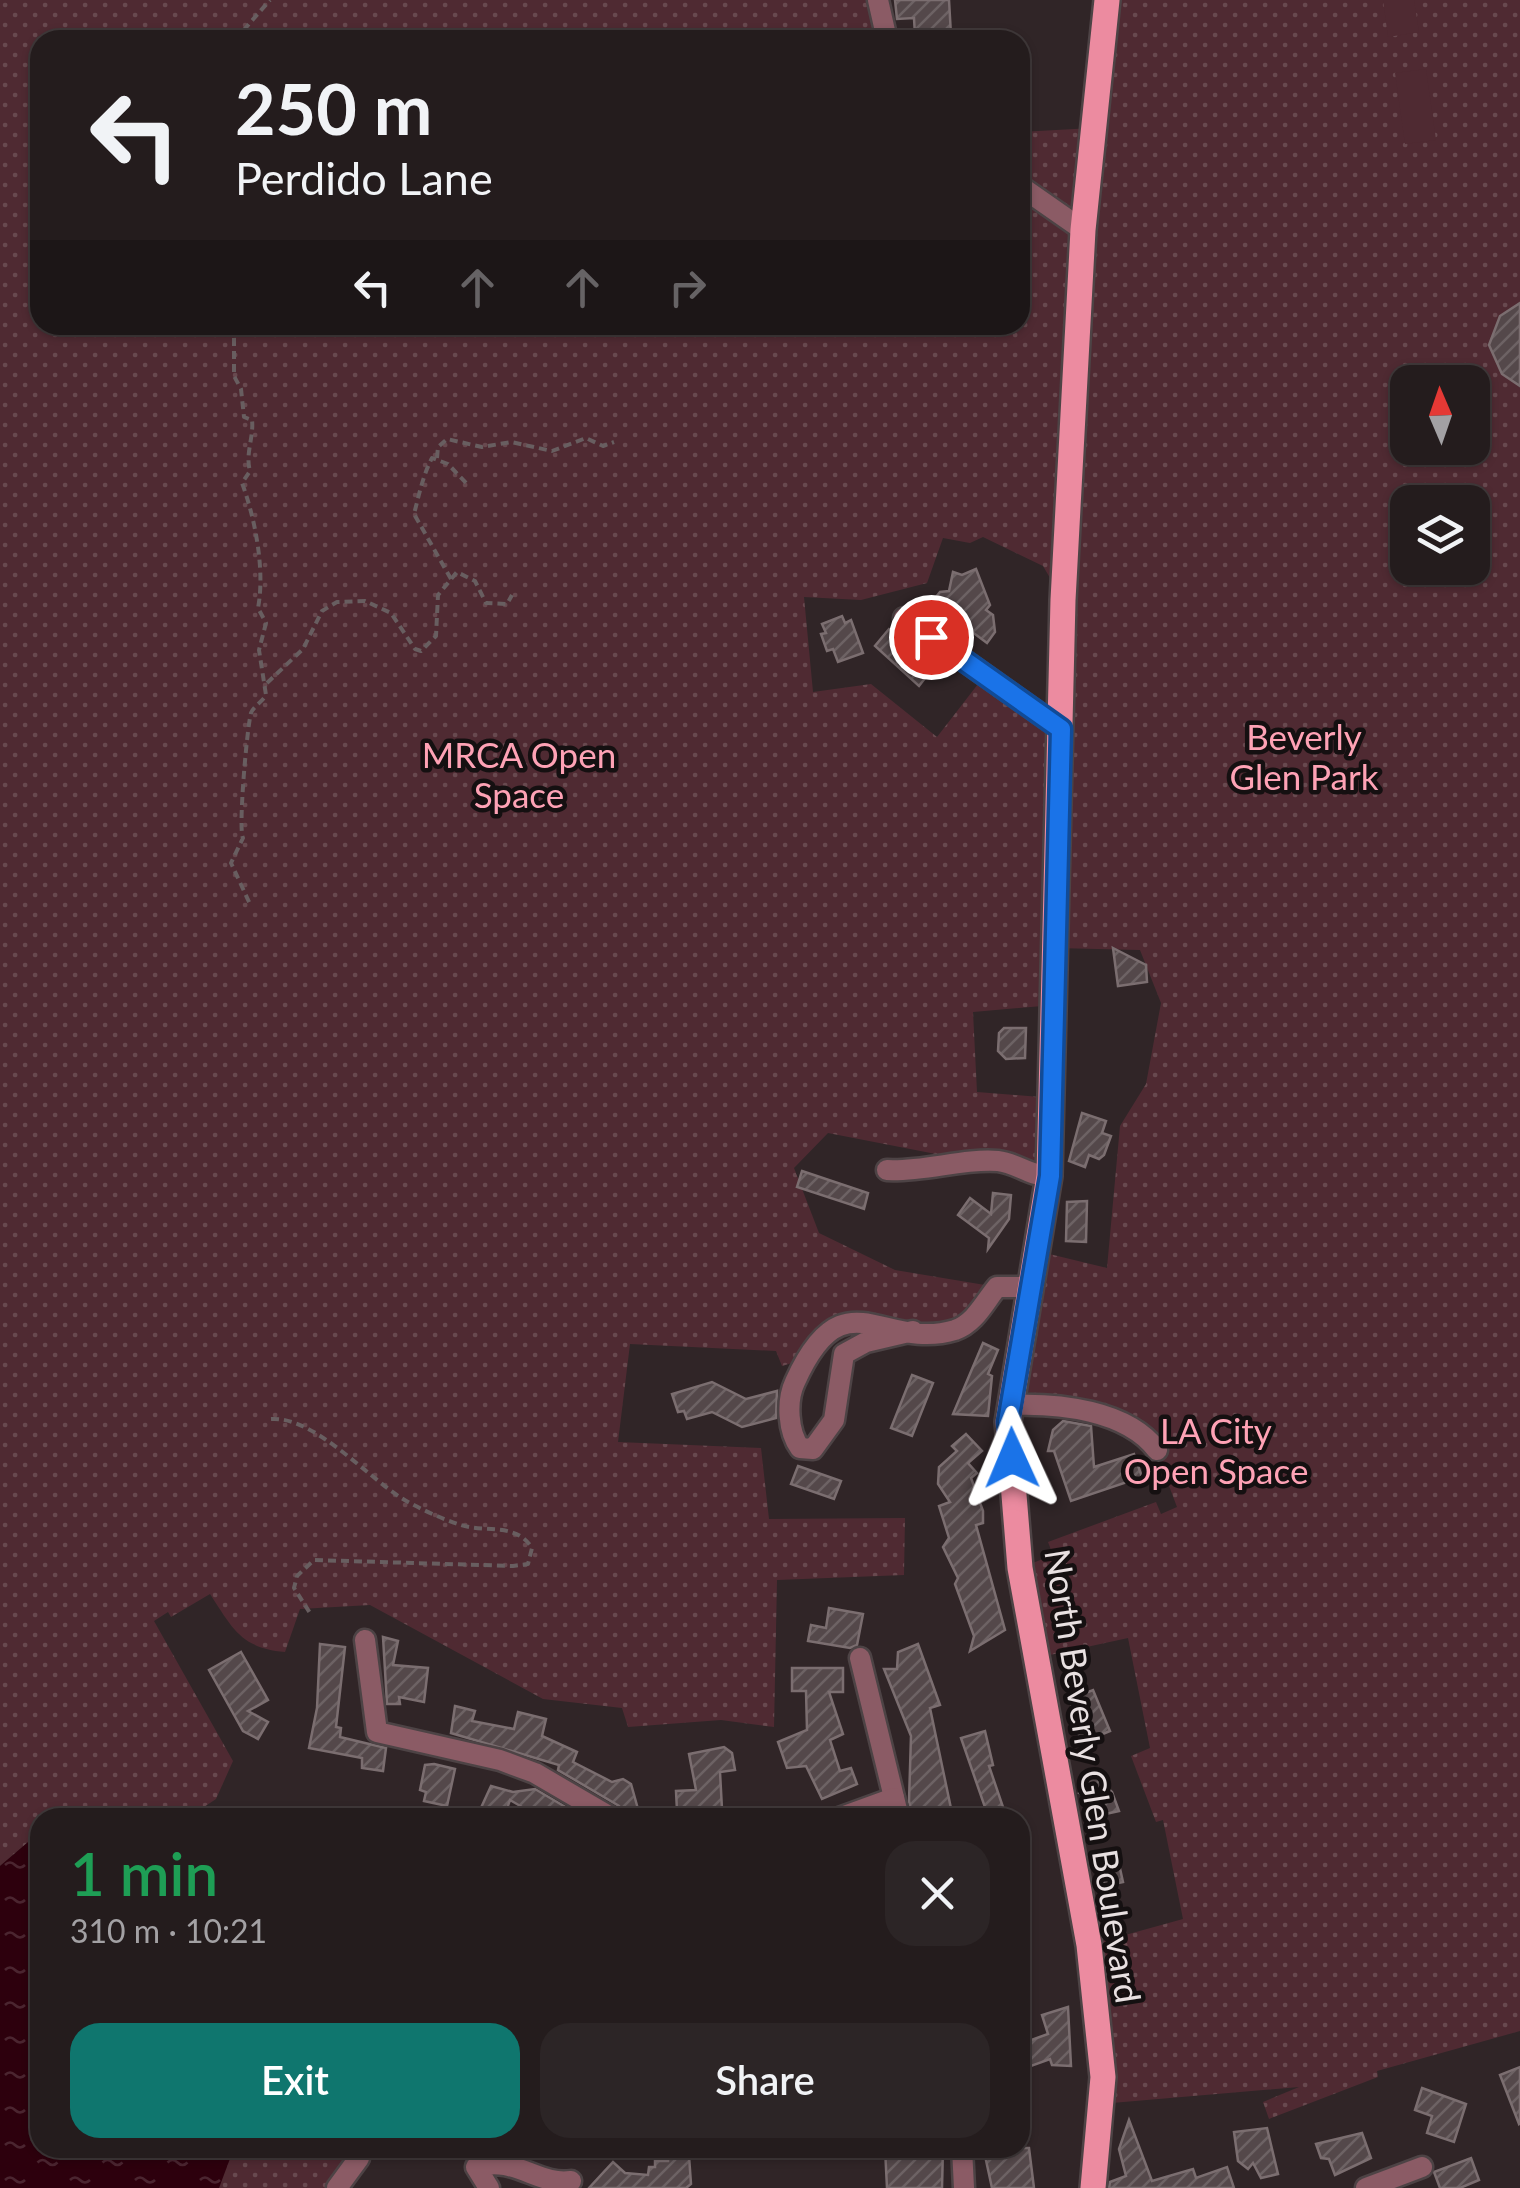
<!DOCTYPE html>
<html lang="en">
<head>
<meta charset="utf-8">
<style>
	body { margin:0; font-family:Lato,sans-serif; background:#2c2526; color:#f1f3f6; height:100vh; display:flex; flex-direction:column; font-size:38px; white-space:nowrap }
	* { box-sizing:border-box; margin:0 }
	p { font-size:32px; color:#a3a1a4 }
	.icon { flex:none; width:55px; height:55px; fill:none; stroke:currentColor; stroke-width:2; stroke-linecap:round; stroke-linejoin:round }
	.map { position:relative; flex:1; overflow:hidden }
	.side { position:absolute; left:30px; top:1808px; width:1000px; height:350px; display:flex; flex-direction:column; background:#241c1d; border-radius:30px; box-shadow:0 2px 8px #0004,0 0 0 2px #413a3b }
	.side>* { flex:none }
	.guide { position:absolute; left:30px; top:30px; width:1000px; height:305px; border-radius:30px; box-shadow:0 2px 8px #0004,0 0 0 2px #413a3b; background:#241c1d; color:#f1f3f6; overflow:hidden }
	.needle { width:65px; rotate:358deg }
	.fabs { position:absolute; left:1390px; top:365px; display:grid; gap:20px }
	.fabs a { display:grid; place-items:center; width:100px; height:100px; border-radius:20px; background:#241c1d; box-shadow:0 2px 8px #0004,0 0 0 2px #413a3b; font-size:50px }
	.pin { position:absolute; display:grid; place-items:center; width:85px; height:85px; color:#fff; margin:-42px; border:5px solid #fff; border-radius:50%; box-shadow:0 2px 10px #0007 }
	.me { position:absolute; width:110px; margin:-55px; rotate:359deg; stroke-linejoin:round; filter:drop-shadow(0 0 8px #0008) }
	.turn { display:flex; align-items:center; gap:35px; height:210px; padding:0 40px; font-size:45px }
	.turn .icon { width:130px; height:130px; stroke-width:2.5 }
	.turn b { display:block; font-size:70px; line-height:85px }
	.lanes { display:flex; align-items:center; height:95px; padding:0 40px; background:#0003; justify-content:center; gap:50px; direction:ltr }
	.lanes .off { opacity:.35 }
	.round { display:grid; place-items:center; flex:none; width:105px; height:105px; border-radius:30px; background:#2c2526 }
	.head { display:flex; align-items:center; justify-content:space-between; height:170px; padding:0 40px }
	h1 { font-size:60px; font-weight:600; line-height:75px; color:#1e9e55 }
	.primary-button { display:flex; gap:20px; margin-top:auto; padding:20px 40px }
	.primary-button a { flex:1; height:115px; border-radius:30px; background:#0f766e; color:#fff; font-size:40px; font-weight:600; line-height:115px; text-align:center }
	.primary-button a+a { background:#2c2526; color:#f1f3f6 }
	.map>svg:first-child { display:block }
</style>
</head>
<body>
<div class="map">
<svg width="1520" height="2188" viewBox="0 0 1520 2188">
	<defs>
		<pattern id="green-dots" width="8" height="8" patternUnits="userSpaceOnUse" patternTransform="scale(2.5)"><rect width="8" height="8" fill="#4f2a32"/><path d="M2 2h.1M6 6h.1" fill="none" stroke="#68494f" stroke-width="1.8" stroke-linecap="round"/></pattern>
		<pattern id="water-ripples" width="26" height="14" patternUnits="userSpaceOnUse" patternTransform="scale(2.5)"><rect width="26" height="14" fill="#2d000d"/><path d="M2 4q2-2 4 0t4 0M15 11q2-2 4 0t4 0" fill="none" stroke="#4b2530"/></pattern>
		<pattern id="building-hatch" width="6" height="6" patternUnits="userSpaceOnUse" patternTransform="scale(2.5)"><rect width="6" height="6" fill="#54484a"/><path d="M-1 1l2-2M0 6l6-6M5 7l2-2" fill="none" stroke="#6d6264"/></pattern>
	</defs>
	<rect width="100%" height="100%" fill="#302527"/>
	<g fill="url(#green-dots)" fill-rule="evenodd">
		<path d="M 0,0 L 874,0 L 886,40 L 40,40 L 40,325 L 1020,325 L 1020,132 L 1093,128 L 1107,0 L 1520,0 L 1520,2031 L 1377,2071 L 1378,2077 L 1269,2119 L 1263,2102 L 1299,2087 L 1100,2104 L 1089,1945 L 1183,1919 L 1163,1820 L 1156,1822 L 1131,1756 L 1150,1748 L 1128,1638 L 1036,1658 L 1020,1568 L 1053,1555 L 1048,1542 L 1156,1502 L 1161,1514 L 1177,1507 L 1149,1433 L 1067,1398 L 1013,1390 L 1037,1251 L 1107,1268 L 1120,1126 L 1146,1084 L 1161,1003 L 1140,950 L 1056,948 L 1054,1005 L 973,1012 L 977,1092 L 1052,1098 L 1049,1176 L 828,1133 L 794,1168 L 819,1233 L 895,1270 L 997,1287 L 955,1329 L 851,1323 L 808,1352 L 800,1352 L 802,1360 L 782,1366 L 776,1351 L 630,1344 L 618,1442 L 761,1448 L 769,1519 L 905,1518 L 904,1575 L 777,1580 L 774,1727 L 721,1720 L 628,1727 L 622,1708 L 543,1699 L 370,1605 L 300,1609 L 285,1652 C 241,1648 233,1629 210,1594 L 171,1617 L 168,1612 L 154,1621 L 233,1761 L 216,1799 L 195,1813 L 197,1817 L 40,1818 L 40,1839 L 33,1838 L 0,1866 ZM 1408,382 L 1472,382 L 1472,448 L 1408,448 ZM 1408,502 L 1472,502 L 1472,568 L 1408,568 ZM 983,537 L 1043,566 L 1063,600 L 1060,728 L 985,675 L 937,737 L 871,684 L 813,692 L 804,597 L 861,600 L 927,583 L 943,538 L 970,543 Z"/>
		<polygon points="192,2148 351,2148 327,2188 181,2188"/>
	</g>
	<g fill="#4f2a32">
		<polygon points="1383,0 1414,0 1419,32 1388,37"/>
		<polygon points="1426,69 1436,140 1405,144 1395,73"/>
	</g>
	<polygon fill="url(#water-ripples)" points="34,1837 40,1839 40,2029 36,2030 40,2051 40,2148 234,2148 219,2188 0,2188 0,1866"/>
	<g fill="url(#building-hatch)" stroke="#7b6e70" stroke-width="2.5">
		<polygon points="895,0 949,0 951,35 915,36 914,18 897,19"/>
		<polygon points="1520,303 1520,386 1502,374 1489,345 1500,316"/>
		<polygon points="976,569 990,605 986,610 993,615 995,632 987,643 932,602 940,592 949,591 953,572 962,575"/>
		<polygon points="842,616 845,623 851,620 863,653 838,662 833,649 827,651 821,634 826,633 822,624"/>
		<polygon points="889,629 931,654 933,668 919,686 875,646"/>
		<polygon points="1113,948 1146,965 1147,982 1118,986"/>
		<polygon points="1004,1028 1026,1028 1025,1058 1006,1059 998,1051 999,1033"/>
		<polygon points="1082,1113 1106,1121 1102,1133 1111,1136 1104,1155 1099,1159 1089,1155 1085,1167 1069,1161"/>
		<polygon points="802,1171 868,1193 864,1209 797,1187"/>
		<polygon points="993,1193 1011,1195 1009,1219 988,1249 989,1238 958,1215 970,1198 991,1214"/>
		<polygon points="1087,1201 1086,1242 1066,1241 1067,1202"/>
		<polygon points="983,1343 998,1350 988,1374 992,1376 988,1416 953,1414"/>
		<polygon points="912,1375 933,1383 912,1436 891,1428"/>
		<polygon points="712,1382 746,1399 777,1391 776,1418 742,1427 712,1412 687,1419 684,1411 678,1412 672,1394"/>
		<polygon points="1063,1421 1091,1426 1094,1467 1134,1454 1142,1477 1071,1501 1054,1451 1048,1451 1053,1430"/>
		<polygon points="966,1434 982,1451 968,1463 977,1473 971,1478 983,1511 983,1523 976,1525 1005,1630 970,1651 974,1636 955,1584 958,1578 943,1547 949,1538 939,1506 950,1502 938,1484 939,1467 957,1451 952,1446"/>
		<polygon points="798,1466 841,1481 834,1499 791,1484"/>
		<polygon points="829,1608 863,1614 857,1645 850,1648 808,1641 811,1625 826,1628"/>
		<polygon points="383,1637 398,1641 393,1665 428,1668 424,1702 399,1697 400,1704 387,1704"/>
		<polygon points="320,1644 345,1647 336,1727 341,1728 340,1737 386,1748 383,1771 362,1768 362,1758 309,1748 317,1708"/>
		<polygon points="918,1644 940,1705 930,1708 953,1818 913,1818 909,1801 911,1736 884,1669 897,1669 898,1652"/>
		<polygon points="241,1652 268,1700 248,1711 268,1722 258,1739 243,1731 209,1670"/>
		<polygon points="792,1668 843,1668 843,1692 829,1692 843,1734 830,1740 840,1771 851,1768 857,1784 822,1799 806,1766 787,1768 778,1742 807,1730 806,1691 792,1691"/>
		<polygon points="1093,1690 1110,1731 1081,1743 1070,1699"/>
		<polygon points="455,1706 475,1711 472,1721 514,1729 518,1712 546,1719 542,1736 577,1752 573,1762 612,1782 623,1779 631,1784 638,1809 625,1816 619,1806 558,1770 559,1765 451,1733"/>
		<polygon points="985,1731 993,1765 989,1766 1004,1810 988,1816 961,1738"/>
		<polygon points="724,1747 732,1753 735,1770 720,1772 722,1809 677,1811 676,1791 696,1790 689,1754"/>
		<polygon points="434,1764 455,1769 447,1806 424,1801 426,1792 420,1790 425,1765"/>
		<polygon points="1089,1771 1112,1792 1119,1811 1096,1816 1087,1797 1079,1793"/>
		<polygon points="491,1786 513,1792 535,1789 584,1818 541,1818 510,1800 504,1817 480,1810"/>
		<polygon points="1117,1855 1123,1882 1104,1886 1098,1860"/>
		<polygon points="1068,2007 1071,2066 1052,2065 1050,2059 1031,2066 1023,2043 1048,2034 1042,2015"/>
		<polygon points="1520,2067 1520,2123 1519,2124 1500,2075"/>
		<polygon points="1422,2088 1466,2104 1454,2142 1427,2133 1432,2116 1415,2110"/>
		<polygon points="1129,2120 1152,2181 1193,2169 1196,2178 1227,2167 1234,2188 1109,2188 1110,2182 1126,2176 1119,2149"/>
		<polygon points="1267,2128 1278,2174 1261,2178 1253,2163 1248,2169 1238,2161 1234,2132"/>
		<polygon points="1362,2133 1371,2158 1335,2175 1329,2159 1321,2158 1316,2144"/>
		<polygon points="885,2148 943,2148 942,2188 887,2188"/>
		<polygon points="995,2148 1029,2148 1034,2188 992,2188 984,2151"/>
		<polygon points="668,2154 689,2156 691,2184 686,2188 589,2188 613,2162 625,2173 648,2175 649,2167 655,2167 655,2161 668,2161"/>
		<polygon points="1471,2158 1479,2180 1460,2188 1440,2188 1434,2172"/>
	</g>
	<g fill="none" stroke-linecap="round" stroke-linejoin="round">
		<g stroke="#4d4345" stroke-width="25">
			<g id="minor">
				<polyline points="878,0 885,31"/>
				<polyline points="1020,186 1083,230"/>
				<polyline points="904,618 1061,729"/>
				<path d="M 887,1170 C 924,1172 964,1158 998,1161 C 1017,1163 1029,1176 1049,1176"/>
				<path d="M 913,1331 L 866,1342 L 844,1354 L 834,1420 L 813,1449 L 800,1448 C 788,1432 786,1401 795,1382 C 844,1273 882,1352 955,1330 C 975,1323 984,1303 997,1287 L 1030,1287"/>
				<path d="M 1011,1405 C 1058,1403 1127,1410 1157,1450"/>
				<polyline points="365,1640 377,1732 500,1760 535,1773 612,1818"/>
				<polyline points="860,1658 899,1818"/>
				<polyline points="839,1818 894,1798"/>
				<polyline points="962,2148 964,2188"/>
				<polyline points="337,2188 359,2158"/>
				<path d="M 489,2188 L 476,2167 C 515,2155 538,2186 571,2181"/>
				<polyline points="1366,2188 1422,2167"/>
			</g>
		</g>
		<g stroke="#4d4345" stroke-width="30">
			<polyline id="major" points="1093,2188 1103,2077 1089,1945 1020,1568 1008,1422 1049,1176 1063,600 1083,230 1107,0"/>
		</g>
		<g stroke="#685e60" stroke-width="4" stroke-dasharray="8 5" stroke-linecap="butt">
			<polyline points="235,40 270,0"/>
			<path d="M 234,325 L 234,376 L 241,389 L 244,417 L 252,420 C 254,437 245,454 250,471 L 242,483 C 256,521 265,572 258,608 L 266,623 L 259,650 L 266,695 C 263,701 253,707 251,713 C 247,727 238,830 243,838 L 231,863 L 250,904"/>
			<polyline points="437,458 438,447 447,439 482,447 511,442 552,451 586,438 603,446 614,442"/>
			<path d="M 451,579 L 414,514 C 419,495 423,475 432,458 L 448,464 L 466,483"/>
			<polyline points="267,683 303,649 322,611 337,602 365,601 391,613 415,649 421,651 436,636 438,595 457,572 475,581 486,603 507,604 512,595"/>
			<path d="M 271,1419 C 314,1416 367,1477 403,1499 C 420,1509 442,1519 461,1525 C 485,1533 516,1522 532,1548 L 528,1564 L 513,1566 L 314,1560 L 297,1576 L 294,1588 L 312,1616"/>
		</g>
		<use href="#minor" stroke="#8b5b65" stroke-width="20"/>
		<use href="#major" stroke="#ec8ba0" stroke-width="25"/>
	</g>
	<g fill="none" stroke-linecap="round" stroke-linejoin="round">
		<g stroke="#114b97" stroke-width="25">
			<polyline id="route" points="931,637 1061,729 1050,1176 1008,1422 1012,1458"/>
		</g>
		<use href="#route" stroke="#1a73e8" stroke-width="18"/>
	</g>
	<g text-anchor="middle" stroke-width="9" stroke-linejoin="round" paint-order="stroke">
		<g font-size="35" fill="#fea2b5" stroke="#151011">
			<text x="1304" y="750">Beverly<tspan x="1304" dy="40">Glen Park</tspan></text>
			<text x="519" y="768">MRCA Open<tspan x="519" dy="40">Space</tspan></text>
			<text x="1216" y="1444">LA City<tspan x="1216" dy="40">Open Space</tspan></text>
		</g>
		<g font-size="35" fill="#e8e0e1" stroke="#151011">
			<text transform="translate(1092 1776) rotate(81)" y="12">North Beverly Glen Boulevard</text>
		</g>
	</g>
</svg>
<div class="fabs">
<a><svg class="needle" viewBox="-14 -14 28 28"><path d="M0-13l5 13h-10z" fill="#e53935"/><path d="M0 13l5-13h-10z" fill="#a3a1a4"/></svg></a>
<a><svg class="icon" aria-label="layers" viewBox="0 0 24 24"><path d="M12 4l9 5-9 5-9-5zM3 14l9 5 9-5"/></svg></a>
</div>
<div class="pin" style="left:931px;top:637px;background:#d93025"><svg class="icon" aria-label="arrive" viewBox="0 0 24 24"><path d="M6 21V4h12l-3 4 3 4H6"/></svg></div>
<svg class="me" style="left:1012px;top:1458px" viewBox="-20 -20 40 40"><path d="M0-17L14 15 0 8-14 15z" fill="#1a73e8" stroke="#fff" stroke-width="4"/></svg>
<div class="guide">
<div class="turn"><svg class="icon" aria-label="left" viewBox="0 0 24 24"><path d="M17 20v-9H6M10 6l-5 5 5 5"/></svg><div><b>250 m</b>Perdido Lane</div></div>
<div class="lanes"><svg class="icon" aria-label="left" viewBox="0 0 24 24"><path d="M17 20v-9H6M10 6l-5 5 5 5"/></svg><svg class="icon off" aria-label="ahead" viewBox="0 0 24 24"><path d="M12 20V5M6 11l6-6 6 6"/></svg><svg class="icon off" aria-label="ahead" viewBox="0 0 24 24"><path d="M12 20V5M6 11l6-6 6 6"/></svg><svg class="icon off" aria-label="right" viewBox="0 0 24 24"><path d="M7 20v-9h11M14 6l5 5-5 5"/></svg></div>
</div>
<section class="side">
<div class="head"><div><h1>1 min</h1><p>310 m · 10:21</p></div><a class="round"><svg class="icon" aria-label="close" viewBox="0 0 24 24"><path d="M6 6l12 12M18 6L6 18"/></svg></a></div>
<div class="primary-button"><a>Exit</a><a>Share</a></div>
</section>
</div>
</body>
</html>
